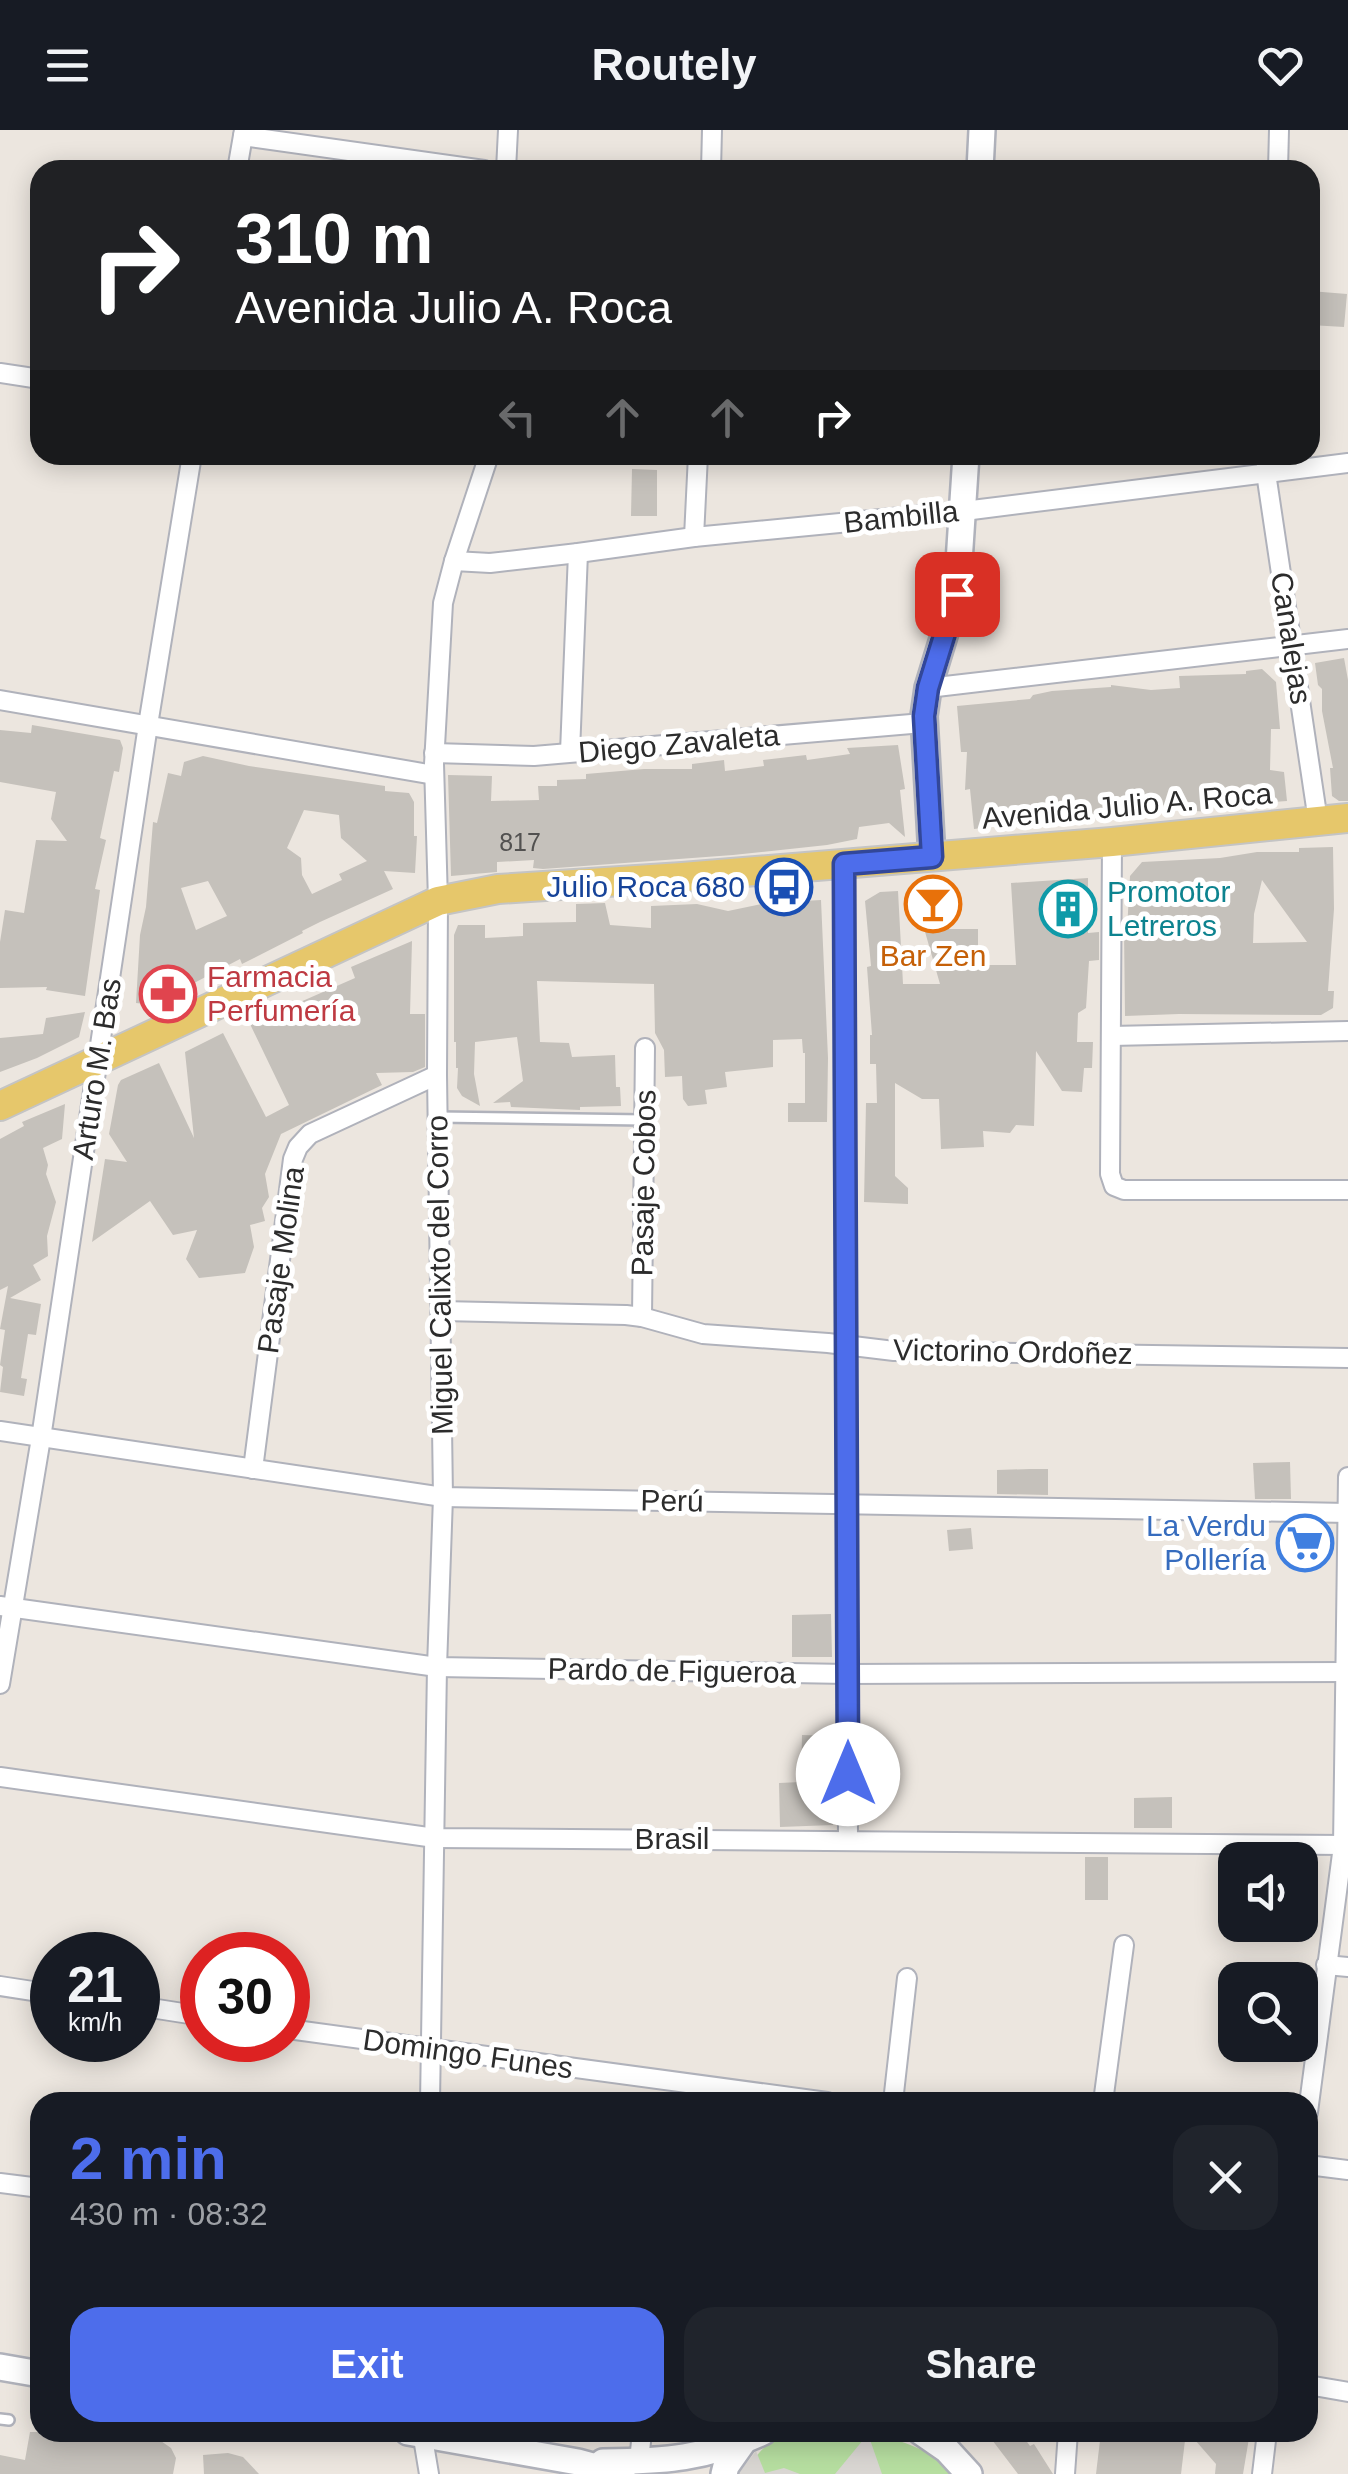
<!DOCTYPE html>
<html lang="en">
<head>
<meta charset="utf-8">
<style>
	body { margin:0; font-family:Helvetica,sans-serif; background:#20242c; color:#f1f3f6; height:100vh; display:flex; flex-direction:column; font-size:38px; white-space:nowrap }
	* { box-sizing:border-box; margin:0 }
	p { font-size:32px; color:#9ea1a6 }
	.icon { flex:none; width:55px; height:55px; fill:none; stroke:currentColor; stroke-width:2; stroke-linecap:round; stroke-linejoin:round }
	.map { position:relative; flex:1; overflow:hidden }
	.panel { position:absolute; left:30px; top:1962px; width:1288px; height:350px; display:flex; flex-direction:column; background:#171b24; border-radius:30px; box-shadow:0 5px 25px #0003 }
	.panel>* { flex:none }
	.banner { position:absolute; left:30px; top:30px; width:1290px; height:305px; border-radius:30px; box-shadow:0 5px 25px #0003; background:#202124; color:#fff; overflow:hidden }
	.controls { position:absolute; left:1218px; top:1712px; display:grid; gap:20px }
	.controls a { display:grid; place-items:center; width:100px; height:100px; border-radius:20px; background:#171b24; box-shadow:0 5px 25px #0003; font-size:50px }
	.speed { position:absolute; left:30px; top:1802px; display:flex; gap:20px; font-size:50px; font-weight:700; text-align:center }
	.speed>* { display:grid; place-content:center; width:130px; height:130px; border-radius:50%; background:#171b24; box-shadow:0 5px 25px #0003; line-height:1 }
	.speed small { font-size:25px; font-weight:400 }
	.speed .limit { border:15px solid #d22; background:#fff; color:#111 }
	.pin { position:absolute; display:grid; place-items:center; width:85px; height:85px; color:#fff; margin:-42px; border-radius:20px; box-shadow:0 5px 15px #0006 }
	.me { position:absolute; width:110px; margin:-55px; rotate:0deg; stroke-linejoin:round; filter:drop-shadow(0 0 8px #0008) }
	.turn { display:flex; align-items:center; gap:35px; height:210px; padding:0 40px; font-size:45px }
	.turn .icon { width:130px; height:130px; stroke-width:2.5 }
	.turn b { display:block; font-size:70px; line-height:85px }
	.lanes { display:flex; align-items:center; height:95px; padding:0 40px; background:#0003; justify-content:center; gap:50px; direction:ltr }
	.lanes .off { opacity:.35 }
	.round { display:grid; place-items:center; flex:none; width:105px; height:105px; border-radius:30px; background:#20242c }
	.headline { display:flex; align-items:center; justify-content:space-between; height:170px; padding:0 40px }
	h1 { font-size:60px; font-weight:800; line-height:75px; color:#4d6deb }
	.primary-button { display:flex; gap:20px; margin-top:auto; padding:20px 40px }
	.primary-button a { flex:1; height:115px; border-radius:30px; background:#4d6deb; color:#fff; font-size:40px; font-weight:800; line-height:115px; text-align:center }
	.primary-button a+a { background:#20242c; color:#f1f3f6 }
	header { display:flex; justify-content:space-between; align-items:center; height:130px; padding:0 40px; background:#171b24; font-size:45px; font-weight:800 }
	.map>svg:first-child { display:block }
</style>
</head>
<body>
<header><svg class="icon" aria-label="menu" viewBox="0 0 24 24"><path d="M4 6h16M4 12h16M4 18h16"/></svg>Routely<svg class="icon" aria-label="heart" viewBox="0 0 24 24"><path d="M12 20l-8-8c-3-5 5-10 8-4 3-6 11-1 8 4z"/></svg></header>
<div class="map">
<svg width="1348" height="2344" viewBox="0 0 1348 2344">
	<rect width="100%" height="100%" fill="#ece6df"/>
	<path fill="#b6dea0" d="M 797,2302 C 818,2303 840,2300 862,2303 C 894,2306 934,2321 957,2344 L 745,2344 C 759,2319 769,2309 797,2302 Z"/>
	<g fill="#d9d6d2">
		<polygon points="868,2304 882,2344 835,2344"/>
		<polygon points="756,2321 765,2343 784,2338 800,2344 738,2344"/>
	</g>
	<g fill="#c5c1bb" fill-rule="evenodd">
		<polygon points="1310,161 1347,164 1344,197 1310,195"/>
		<polygon points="632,339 657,340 657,386 631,386"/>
		<polygon points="1344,528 1348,550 1348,671 1339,671 1332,666 1330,638 1333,638 1322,581 1322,559 1318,555 1315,533"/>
		<polygon points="1262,539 1276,552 1280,599 1271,599 1270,640 1284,642 1287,671 1211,677 1211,682 1177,680 1177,676 1153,675 1137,685 1050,693 1030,691 997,692 999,696 974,699 970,659 965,660 967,622 961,622 957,576 1030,569 1033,565 1052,561 1111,557 1111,555 1151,560 1180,558 1179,546 1246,544 1246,541"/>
		<polygon points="32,595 120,610 123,618 119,642 114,641 100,708 106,710 95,759 100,760 85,866 46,860 47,857 0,858 0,812 5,780 24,783 36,710 67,711 51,689 56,662 0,652 0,600 31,603"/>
		<polygon points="898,615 905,659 900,660 905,707 889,693 859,697 857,709 827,715 733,725 543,739 533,738 534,730 497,732 497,742 451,746 448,645 492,646 491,671 539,670 538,656 557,656 557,650 586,649 586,644 644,639 692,639 692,634 724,630 725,641 764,636 763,630 806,625 807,630 850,624 847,618"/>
		<path d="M 203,626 L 249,636 L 385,656 L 385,661 L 409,663 L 414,672 L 414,706 L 417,706 L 415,743 L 384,741 L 393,759 L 320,792 L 302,801 L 303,803 L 242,834 L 240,829 L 152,875 L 136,873 L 140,805 L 146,777 L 153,692 L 157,693 L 168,643 L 181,646 L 184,632 ZM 304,680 L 339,685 L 341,708 L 367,731 L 339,744 L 342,750 L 312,764 L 302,745 L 301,728 L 287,718 ZM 208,751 L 227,786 L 196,800 L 181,758 Z"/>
		<path d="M 1333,717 L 1334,779 L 1328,861 L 1334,861 L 1333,878 L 1321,885 L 1179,884 L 1125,886 L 1124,800 L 1127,800 L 1130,746 L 1142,732 L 1220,728 L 1257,722 L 1299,722 L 1299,718 ZM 1262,750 L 1307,812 L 1253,813 L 1254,784 Z"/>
		<polygon points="1088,748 1088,803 1099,802 1099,830 1089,831 1086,878 1078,883 1077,912 1093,912 1092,938 1084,938 1082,962 1062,961 1036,921 1034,996 1016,995 1010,1003 983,1001 984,1017 941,1019 939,969 922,969 895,953 895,1046 908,1058 908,1074 864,1072 866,973 877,973 876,934 870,934 870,905 872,905 867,837 871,836 865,771 880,762 898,761 903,854 940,854 913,760 943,757 945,799 978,799 978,835 1016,835 1011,753"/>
		<polygon points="821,770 828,928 827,992 788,992 788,973 805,973 805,923 803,923 802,909 773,910 773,937 725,942 727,957 705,960 707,974 688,976 683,969 682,946 665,947 664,920 655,903 654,854 537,851 540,912 569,913 572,927 615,925 616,957 620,957 621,976 580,977 580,980 511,977 510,972 493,973 523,951 517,907 475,912 474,944 480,976 462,966 457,958 458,938 456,938 456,912 454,912 454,805 458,795 485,795 485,808 523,806 523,793 576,792 576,774 605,773 610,795 651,798 651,776 697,774 728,781 767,773"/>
		<polygon points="412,811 410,884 425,884 425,937 413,942 376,943 382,955 281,1004 265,1044 269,1067 262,1078 265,1091 250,1095 254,1117 245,1143 199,1148 186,1129 197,1100 173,1105 150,1071 92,1112 105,1029 127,1032 109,1004 118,955 121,950 159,933 194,1008 185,922 223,903 266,987 289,975 250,894 355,848 351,837"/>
		<polygon points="85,882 79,907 37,928 0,942 0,908 43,904 46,888"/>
		<polygon points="65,974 62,1009 43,1018 48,1035 46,1044 56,1072 47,1106 48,1126 33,1135 41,1150 10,1168 41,1174 36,1205 28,1204 21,1248 27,1249 24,1266 0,1262 3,1237 0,1235 5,1200 0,1199 8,1156 0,1160 0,1009 24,996 22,992"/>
		<polygon points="1290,1332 1291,1369 1255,1369 1253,1333"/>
		<polygon points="1030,1339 1048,1339 1048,1365 997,1364 997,1340"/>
		<polygon points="1284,1397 1327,1398 1326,1429 1283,1429"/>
		<polygon points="971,1398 973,1419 949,1421 947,1400"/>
		<polygon points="831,1484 832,1527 792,1527 792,1485"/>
		<polygon points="802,1605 835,1606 835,1629 830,1629 833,1695 780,1697 779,1653 801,1652"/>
		<polygon points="1172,1667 1172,1698 1134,1698 1134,1668"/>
		<rect x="1085" y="1727" width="23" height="43"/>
		<polygon points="30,2302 108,2302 107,2310 129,2305 144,2309 158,2309 171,2318 176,2328 173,2344 0,2344 0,2325 25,2330"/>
		<polygon points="986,2302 1020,2302 1030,2316 1034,2314 1053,2344 1018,2344"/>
		<polygon points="1101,2302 1186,2302 1181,2344 1096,2344"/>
		<polygon points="1188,2302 1250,2302 1243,2344 1215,2344 1216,2334"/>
		<polygon points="228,2323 243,2327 259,2344 204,2344 203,2325"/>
	</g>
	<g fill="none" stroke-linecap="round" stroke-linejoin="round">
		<g stroke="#b0b2bb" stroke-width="14">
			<g id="service">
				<polyline points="438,987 644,990"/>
				<polyline points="0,2289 9,2290"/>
			</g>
		</g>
		<g stroke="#b0b2bb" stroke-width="22">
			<g id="minor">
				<polyline points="243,6 484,40"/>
				<polyline points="237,40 244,0"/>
				<polyline points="506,40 508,0"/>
				<polyline points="711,40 712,0"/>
				<polyline points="1278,40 1279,0"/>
				<polyline points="0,243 40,249"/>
				<polyline points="1266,325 1266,343 1318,691"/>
				<polyline points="694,407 698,325"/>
				<polyline points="454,431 490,433 578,423 694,407 964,381 1348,333"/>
				<polyline points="928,558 1348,509"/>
				<polyline points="0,570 434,645"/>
				<polyline points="570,622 578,423"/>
				<polyline points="434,623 534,626 923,593"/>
				<polyline points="1112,712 1110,1044 1114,1056 1124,1060 1348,1060"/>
				<polyline points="844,734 848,1710"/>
				<polyline points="1111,906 1348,901"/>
				<polyline points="441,1181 626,1185 642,1187 703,1204 828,1213 894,1221 1348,1228"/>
				<polyline points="642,1187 645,918"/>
				<polyline points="0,1301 443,1367 1348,1383"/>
				<polyline points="253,1339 293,1029 298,1017 310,1004 437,945"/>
				<polyline points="0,1476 437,1537 847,1544 1348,1542"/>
				<polyline points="0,1554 41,1308 148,595 192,325"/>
				<polyline points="0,1647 435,1708 1348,1715"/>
				<polyline points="1326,1835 1348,1837"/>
				<polyline points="0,1856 52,1864"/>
				<polyline points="138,1876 202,1886"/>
				<polyline points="288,1899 827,1972"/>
				<polyline points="430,1972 437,1537 443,1367 437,945 438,771 434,634 443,473 454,431 489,325"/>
				<polyline points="893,1972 907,1848"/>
				<polyline points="1103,1972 1124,1815"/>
				<polyline points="1308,1982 1343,1716 1348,1347"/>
				<polyline points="1308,2035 1348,2040"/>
				<polyline points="0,2053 40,2058"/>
				<polyline points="1308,2255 1348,2262"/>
				<polyline points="422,2302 429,2344"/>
				<polyline points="639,2331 642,2302"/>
				<polyline points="1065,2344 1068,2302"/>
				<polyline points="1262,2344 1267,2302"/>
			</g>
		</g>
		<g stroke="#b0b2bb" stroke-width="30">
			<g id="secondary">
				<polyline points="980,40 982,0"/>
				<polyline points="932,727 924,586 928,558 957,463 966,325"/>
				<polyline points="0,2237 40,2244"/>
				<polyline points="408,2302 578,2332 622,2344"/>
				<polyline points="921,2302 947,2320 969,2344"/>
				<path d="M 603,2332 C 664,2331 706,2329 763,2302"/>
				<polyline points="724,2344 726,2336 743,2312"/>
			</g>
		</g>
		<g stroke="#c4c4c4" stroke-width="32">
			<polyline id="primary" points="0,976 438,771 498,759 682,747 1112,712 1348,688"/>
		</g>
		<use href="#service" stroke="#fff" stroke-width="9"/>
		<use href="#minor" stroke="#fff" stroke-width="18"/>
		<use href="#secondary" stroke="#fff" stroke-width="25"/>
		<use href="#primary" stroke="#e6c76b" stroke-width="28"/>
	</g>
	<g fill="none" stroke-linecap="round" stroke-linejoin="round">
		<g stroke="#324799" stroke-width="25">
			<polyline id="route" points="848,1644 844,734 932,727 924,586 928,558 957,464"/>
		</g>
		<use href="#route" stroke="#4d6deb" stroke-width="18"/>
	</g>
	<defs>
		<g id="bus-ring" transform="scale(2.875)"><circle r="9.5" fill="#fff" stroke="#1a4fb4" stroke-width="1.5"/><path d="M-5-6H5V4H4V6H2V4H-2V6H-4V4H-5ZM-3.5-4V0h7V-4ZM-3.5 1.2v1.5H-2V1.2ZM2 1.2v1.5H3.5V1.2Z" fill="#1a4fb4"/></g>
		<g id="bar-ring" transform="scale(2.875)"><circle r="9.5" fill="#fff" stroke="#e8710a" stroke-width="1.5"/><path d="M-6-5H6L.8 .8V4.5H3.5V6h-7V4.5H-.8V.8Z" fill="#e8710a"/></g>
		<g id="building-ring" transform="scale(2.875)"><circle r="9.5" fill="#fff" stroke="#0f9aa8" stroke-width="1.5"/><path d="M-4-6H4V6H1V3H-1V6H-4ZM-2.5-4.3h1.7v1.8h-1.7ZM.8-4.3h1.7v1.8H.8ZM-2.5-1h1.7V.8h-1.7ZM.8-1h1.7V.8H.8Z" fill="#0f9aa8"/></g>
		<g id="pharmacy-ring" transform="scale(2.875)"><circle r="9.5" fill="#fff" stroke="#e0444e" stroke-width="1.5"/><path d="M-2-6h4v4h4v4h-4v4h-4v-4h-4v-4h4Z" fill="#e0444e"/></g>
		<g id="supermarket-ring" transform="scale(2.875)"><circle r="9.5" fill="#fff" stroke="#3f7fe0" stroke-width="1.5"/><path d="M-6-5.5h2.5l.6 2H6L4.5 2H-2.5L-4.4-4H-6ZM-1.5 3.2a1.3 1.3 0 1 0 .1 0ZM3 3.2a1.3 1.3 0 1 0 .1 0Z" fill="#3f7fe0"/></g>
	</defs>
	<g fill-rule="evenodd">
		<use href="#bus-ring" x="784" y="757"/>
		<use href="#bar-ring" x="933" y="774"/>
		<use href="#building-ring" x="1068" y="779"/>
		<use href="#pharmacy-ring" x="168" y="864"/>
		<use href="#supermarket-ring" x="1305" y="1413"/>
	</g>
	<g text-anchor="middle" stroke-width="10" stroke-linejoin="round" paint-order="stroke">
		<g font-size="25" fill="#525150">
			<text x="520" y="721">817</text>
		</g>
		<g font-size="30" fill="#2c2c2c" stroke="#fff">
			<text transform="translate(901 387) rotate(-6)" y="10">Bambilla</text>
			<text transform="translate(1291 508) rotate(81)" y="10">Canalejas</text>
			<text transform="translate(679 614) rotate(-5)" y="10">Diego Zavaleta</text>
			<text transform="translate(1127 676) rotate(-5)" y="10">Avenida Julio A. Roca</text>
			<text transform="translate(97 939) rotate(-81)" y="10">Arturo M. Bas</text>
			<text transform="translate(644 1053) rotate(-89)" y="10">Pasaje Cobos</text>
			<text transform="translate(281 1130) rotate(-82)" y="10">Pasaje Molina</text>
			<text transform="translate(440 1145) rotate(-91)" y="10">Miguel Calixto del Corro</text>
			<text transform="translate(1013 1222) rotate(1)" y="10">Victorino Ordoñez</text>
			<text transform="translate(672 1371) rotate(1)" y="10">Perú</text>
			<text transform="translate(672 1541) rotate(1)" y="10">Pardo de Figueroa</text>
			<text x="672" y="1719">Brasil</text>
			<text transform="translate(468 1924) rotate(8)" y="10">Domingo Funes</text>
		</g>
		<g font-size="30" fill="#164399" stroke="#fff" text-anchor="end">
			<text x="745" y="767">Julio Roca 680</text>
		</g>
		<g font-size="30" fill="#0d838f" stroke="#fff" text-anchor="start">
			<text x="1107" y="772">Promotor<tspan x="1107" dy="34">Letreros</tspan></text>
		</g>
		<g font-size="30" fill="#c56008" stroke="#fff">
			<text x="933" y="836">Bar Zen</text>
		</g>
		<g font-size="30" fill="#be3a42" stroke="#fff" text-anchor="start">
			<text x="207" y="857">Farmacia<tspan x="207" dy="34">Perfumería</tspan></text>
		</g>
		<g font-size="30" fill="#366cbe" stroke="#fff" text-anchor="end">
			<text x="1266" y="1406">La Verdu<tspan x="1266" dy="34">Pollería</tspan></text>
		</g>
	</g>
</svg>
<div class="controls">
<a><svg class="icon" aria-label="sound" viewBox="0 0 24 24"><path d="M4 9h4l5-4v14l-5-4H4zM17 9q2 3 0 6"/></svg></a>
<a><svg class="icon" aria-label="search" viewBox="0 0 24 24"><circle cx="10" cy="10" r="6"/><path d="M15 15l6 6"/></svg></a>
</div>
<div class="speed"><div>21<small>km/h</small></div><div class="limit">30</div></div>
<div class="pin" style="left:957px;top:464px;background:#d93025"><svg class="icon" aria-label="arrive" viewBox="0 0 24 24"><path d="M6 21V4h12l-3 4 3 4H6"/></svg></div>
<svg class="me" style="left:848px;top:1644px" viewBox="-20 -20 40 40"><circle r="19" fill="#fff"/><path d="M0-13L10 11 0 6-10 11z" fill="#4d6deb"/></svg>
<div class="banner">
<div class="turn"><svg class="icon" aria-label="right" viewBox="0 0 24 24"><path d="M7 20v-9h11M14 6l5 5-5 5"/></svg><div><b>310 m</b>Avenida Julio A. Roca</div></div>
<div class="lanes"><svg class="icon off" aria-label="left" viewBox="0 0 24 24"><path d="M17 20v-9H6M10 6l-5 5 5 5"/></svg><svg class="icon off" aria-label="ahead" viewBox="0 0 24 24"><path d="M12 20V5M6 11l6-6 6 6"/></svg><svg class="icon off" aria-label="ahead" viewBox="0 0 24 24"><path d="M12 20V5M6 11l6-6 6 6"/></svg><svg class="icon" aria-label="right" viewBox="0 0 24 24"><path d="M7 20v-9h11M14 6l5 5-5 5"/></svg></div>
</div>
<section class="panel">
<div class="headline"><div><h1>2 min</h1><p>430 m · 08:32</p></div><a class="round"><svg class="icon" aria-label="close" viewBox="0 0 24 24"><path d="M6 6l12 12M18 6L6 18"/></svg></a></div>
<div class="primary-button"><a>Exit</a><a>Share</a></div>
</section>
</div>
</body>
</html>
